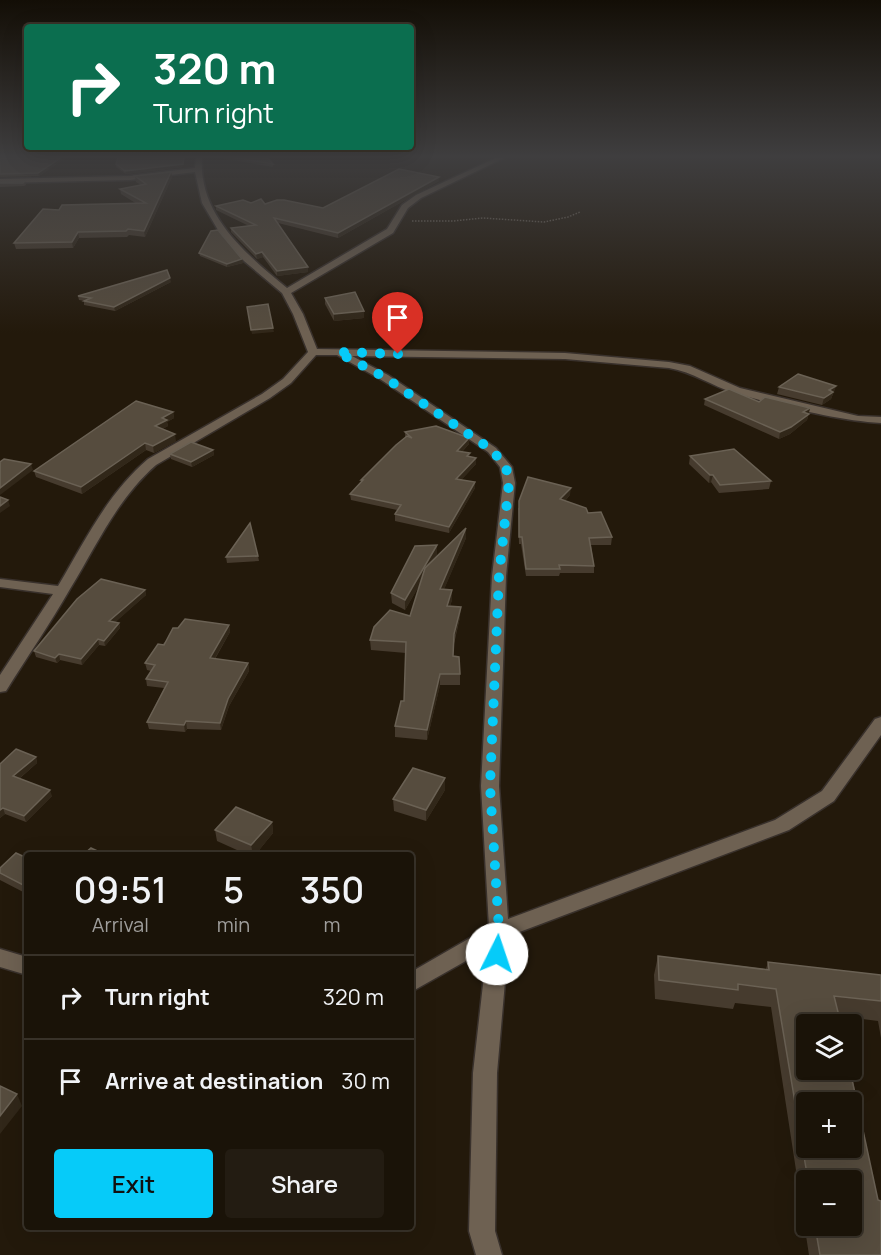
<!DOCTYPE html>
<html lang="en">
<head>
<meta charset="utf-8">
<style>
	body { margin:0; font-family:Manrope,sans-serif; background:#231c12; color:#f1f3f6; height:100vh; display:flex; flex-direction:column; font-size:22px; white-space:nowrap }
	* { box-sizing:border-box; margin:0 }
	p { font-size:20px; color:#9f9e9c }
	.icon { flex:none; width:33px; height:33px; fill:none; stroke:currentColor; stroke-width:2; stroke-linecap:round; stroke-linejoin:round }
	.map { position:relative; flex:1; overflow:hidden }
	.sheet { position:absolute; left:24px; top:852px; width:390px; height:378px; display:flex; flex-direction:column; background:#1a1308; border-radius:6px; box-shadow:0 6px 24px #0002,0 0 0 2px #383229 }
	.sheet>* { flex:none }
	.banner { position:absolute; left:24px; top:24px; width:390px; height:126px; border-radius:6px; box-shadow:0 6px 24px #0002,0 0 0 2px #383229; background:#0b6e4f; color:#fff; overflow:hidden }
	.controls { position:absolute; left:796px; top:1014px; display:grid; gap:12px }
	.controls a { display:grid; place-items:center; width:66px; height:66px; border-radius:6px; background:#1a1308; box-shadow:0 6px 24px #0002,0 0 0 2px #383229; font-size:30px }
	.pin { position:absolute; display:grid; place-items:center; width:51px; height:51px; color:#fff; margin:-62px -26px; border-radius:50% 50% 50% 0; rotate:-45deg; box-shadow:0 0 6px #0007 }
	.pin .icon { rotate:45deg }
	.me { position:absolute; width:66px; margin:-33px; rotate:4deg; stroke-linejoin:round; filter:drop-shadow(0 0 4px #0008) }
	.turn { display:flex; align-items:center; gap:21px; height:126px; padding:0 30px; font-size:27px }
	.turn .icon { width:78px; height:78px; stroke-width:2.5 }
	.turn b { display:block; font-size:42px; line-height:51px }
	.eta { display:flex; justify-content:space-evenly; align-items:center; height:102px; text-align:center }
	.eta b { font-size:36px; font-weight:600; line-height:42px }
	.cta { display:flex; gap:12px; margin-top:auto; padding:12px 30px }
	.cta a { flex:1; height:69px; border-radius:6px; background:#06cbf9; color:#111; font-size:24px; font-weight:600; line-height:69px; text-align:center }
	.cta a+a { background:#231c12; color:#f1f3f6 }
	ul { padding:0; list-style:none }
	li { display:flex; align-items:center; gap:18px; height:84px; padding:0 30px; border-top:2px solid #383229 }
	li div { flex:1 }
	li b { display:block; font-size:22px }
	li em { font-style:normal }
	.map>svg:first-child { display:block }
</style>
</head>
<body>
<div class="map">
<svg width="881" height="1255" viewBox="0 0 881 1255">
	<rect width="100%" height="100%" fill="#23190b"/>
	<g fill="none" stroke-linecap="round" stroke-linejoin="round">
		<g stroke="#39312c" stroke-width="3">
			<g id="minor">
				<path d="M 196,157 L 202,157 C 198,215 246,254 287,288 L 387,229 L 402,205 L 416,195 L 498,157 L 506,157 L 421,198 L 408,208 L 393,233 L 291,293 L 303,314 L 317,349 L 565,353 L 669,362 L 690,366 L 740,388 L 858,416 L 881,417 L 881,423 C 838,421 777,405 734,393 C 712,386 693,372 669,368 L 565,359 L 352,356 L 388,375 L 496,448 L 512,467 L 515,483 L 506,576 L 499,786 L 508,919 L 775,820 L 822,791 L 875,719 L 881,717 L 881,735 L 834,801 L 789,830 L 509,936 L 497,1073 L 495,1231 L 502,1255 L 476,1255 L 469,1231 L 473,1073 L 487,949 L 411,992 L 411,972 L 489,927 L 481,786 L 492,576 L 503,483 L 500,467 L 488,452 L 380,379 L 337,355 L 316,355 L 291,383 L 270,398 L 156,465 C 117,499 97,545 70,589 C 50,624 27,657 6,691 L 0,692 L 0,675 L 53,594 L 0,587 L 0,579 L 58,586 C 85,541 107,494 148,459 L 262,394 L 283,379 L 308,352 L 293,314 L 282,293 L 244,261 L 218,230 L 202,203 L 195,172 L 130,180 L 0,183 L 0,179 L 130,176 L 195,168 Z"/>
				<polygon points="0,949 27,957 27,975 0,967"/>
			</g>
		</g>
		<polyline stroke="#797065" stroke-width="1.5" stroke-dasharray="1.5 1.5" stroke-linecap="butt" points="412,221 453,221 483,218 544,222 568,217 580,212"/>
		<use href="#minor" fill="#6e6152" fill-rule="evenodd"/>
	</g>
	<g fill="#463b2e" fill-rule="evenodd">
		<polygon points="0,157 67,157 39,176 0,177"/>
		<polygon points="214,157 267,157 273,164 273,167"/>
		<polygon points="116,164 183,167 126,174 116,167"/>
		<polygon points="171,172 172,177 145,237 129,235 127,237 79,238 73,248 16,249 14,243 59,210 137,204 121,194 120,189 141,185 136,182 135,176"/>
		<polygon points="25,181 26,185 24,186 0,187 0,182"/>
		<polygon points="439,181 338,238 278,223 308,267 308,272 277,276 263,257 257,259 231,232 231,228 249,226 216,210 216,206 251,203 323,208"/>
		<polygon points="199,253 242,259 243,263 227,267 200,256"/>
		<polygon points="171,282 115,311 84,305 84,301 85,301 79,300 78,296"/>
		<polygon points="325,298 364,311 364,318 334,321 325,304"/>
		<polygon points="836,386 831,399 822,405 777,394 779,387"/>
		<polygon points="705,399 759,402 810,408 807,420 790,434 779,439 704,405"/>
		<polygon points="173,412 174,418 167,422 168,426 162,429 176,441 154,453 146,450 82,494 36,477 34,471"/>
		<polygon points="405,432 469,444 462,452 470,457 476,464 461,480 475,482 475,488 449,533 395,521 395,514 397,510 351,500 350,494 361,482 361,480 405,438"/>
		<polygon points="213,450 214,455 192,467 171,459 170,454"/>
		<polygon points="690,456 771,481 769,489 719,493 711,482 709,483 689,464"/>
		<polygon points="570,495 565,501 588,513 612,537 611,545 591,545 594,566 594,573 560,573 559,576 526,576 521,544 519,544 518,508"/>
		<polygon points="466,528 466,538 444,589 452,590 452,600 450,606 460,617 454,644 453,656 460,674 460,685 440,685 427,740 395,737 395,726 404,701 406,653 371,650 370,640 410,616 420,584 405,610 392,603 391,593 437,555 434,559"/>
		<polygon points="258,556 259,561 227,563 226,557"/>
		<polygon points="145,590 146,595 115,622 119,623 120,628 105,646 99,645 82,665 60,660 57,663 36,657 34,651"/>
		<polygon points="229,625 230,632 215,659 248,663 249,671 229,706 221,730 187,729 185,732 149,729 147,722 164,688 147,686 146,679 151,671 147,670 145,663 178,628"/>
		<polygon points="36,757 37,763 19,779 52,796 26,822 5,814 0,818 0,764"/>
		<polygon points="445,778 445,790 426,821 394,811 393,799"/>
		<polygon points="272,822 273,833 255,855 248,855 217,841 215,830"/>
		<polygon points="27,858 27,894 0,880 0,868"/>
		<path d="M 658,956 L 766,969 L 768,962 L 881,975 L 881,1038 L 878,1021 L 839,1016 L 878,1200 L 881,1255 L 809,1255 L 771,1007 L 735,1003 L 733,1009 L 655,999 L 654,975 ZM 807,1180 L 852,1180 L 852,1226 L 807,1226 Z"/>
	</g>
	<g fill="#312719">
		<polygon points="62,157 67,157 39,176 38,173"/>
		<polygon points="185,157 183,167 126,174 125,171"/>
		<polygon points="171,172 172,177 145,237 144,231"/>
		<polygon points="439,177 439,181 338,238 338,233"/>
		<polygon points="78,232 79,238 73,248 72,242"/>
		<polygon points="262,252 263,257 257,259 256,254"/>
		<polygon points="242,259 243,263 227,267 227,264"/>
		<polygon points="308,267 308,272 277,276 277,271"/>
		<polygon points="170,278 171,282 115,311 114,307"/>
		<polygon points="364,311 364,318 334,321 334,314"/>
		<polygon points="273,328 274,332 252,334 251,330"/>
		<polygon points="836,386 831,399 822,405 824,398 829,390"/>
		<polygon points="810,408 807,420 790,434 779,439 780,432 803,412"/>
		<polygon points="173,412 174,418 167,422 168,426 156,433 155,426 162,418"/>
		<polygon points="175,434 176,441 154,453 153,446"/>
		<polygon points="469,438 469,444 457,457 457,451"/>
		<polygon points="145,443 146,450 82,494 81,487"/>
		<polygon points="213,450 214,455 192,467 191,462"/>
		<polygon points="476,458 476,464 456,486 456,479"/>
		<polygon points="31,464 33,470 0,495 0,488"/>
		<polygon points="710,475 713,475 711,482 709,483"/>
		<polygon points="475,482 475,488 449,533 449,527"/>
		<polygon points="571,488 570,495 560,506 560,499"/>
		<polygon points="8,500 10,506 0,513 0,506"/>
		<polygon points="466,528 466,538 440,599 440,589"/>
		<polygon points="437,545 437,555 405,610 405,600"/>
		<polygon points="145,590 146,595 110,627 109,621"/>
		<polygon points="452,590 452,600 447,616 447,606"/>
		<polygon points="461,607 460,617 453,644 454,634"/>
		<polygon points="119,623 120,628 105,646 104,641"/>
		<polygon points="229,625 230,632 211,665 210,658"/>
		<polygon points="98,639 99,645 82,665 81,659"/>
		<polygon points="59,654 60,660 57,663 55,658"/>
		<polygon points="248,663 249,671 229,706 221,730 220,723 228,699"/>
		<polygon points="440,674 440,685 427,740 427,730"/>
		<polygon points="186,721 187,729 185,732 184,725"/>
		<polygon points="36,757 37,763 15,782 13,776"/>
		<polygon points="445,778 445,790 426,821 426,810"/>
		<polygon points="50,790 52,796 26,822 24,816"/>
		<polygon points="3,808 5,814 0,818 0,810"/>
		<polygon points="272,822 273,833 255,855 253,855 251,845"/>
		<polygon points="17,1094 22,1106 0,1134 0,1116"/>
	</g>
	<g fill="#564c3e" stroke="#6a6154" stroke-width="1.5" fill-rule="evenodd">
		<polygon points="0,157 62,157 38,173 0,174"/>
		<polygon points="118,157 184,157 183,164 125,171 116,164"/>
		<polygon points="231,157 267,157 273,164"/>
		<polygon points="399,169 439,177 338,233 274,218 308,267 277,271 262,252 256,254 231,228 256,225 216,206 243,200 251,203 261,199 265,204 277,200 284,200 323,208"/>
		<polygon points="171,172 144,231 128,229 126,231 78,232 72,242 14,243 43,209 59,210 62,205 146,203 120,189 146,184 135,176"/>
		<polygon points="25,181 23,183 0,183 0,182"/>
		<polygon points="218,230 242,259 227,264 199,253 211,231"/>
		<polygon points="167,270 170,278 114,307 84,301 91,298 78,296"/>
		<polygon points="355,292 364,311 334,314 325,298"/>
		<polygon points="268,304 273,328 251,330 247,307"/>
		<polygon points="798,374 836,386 829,390 833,392 824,398 779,387"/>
		<polygon points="729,389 759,402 765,397 810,408 803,412 809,414 791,427 780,432 705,399"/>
		<polygon points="136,401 173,412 162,418 167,420 155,426 175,434 153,446 145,443 81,487 34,471"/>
		<polygon points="436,426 469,438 457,451 470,453 467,456 476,458 456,479 475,482 449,527 395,514 401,505 350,494 363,480 361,480 396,445 407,436 412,438 405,432"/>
		<polygon points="191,442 213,450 191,462 170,454"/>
		<polygon points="734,449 771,481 720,485 713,475 710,475 690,456"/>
		<polygon points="4,459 31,464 0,488 0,462"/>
		<polygon points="528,477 571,488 560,499 586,508 588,513 601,512 612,537 589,538 594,566 559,565 560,569 526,569 522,537 519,537 519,501"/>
		<polygon points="0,497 8,500 0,506"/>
		<polygon points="250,523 258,556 226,557"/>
		<polygon points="466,528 440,589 452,590 447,606 461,607 454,634 453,656 459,657 460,674 440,674 427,730 395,726 401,701 404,701 406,642 370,640 374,627 390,610 410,616 425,568"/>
		<polygon points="437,545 405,600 391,593 415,546"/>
		<polygon points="101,579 145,590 109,621 119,623 104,641 98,639 81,659 59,654 55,658 34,651 77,599"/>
		<polygon points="185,619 229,625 210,658 248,663 228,699 220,723 186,721 184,725 147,722 168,682 146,679 155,665 145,663 158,644 164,645 173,628 178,628"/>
		<polygon points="16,749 36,757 13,776 50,790 24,816 3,808 0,810 0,764"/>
		<polygon points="413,768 445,778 426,810 393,799"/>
		<polygon points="236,807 272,822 251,845 215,830"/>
		<polygon points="91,848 106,855 83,855"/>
		<polygon points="16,853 27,858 27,887 0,873 0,868"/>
		<path d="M 658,956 L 769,970 L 768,962 L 881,975 L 881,1001 L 834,996 L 841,1024 L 807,1024 L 807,1070 L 850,1070 L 878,1200 L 881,1201 L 881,1255 L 820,1255 L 815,1226 L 852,1226 L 852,1180 L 808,1180 L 776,989 L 738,984 L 738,990 L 659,980 ZM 807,1102 L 852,1102 L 852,1148 L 807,1148 Z"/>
		<polygon points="0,1086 17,1094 0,1116"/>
	</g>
	<linearGradient id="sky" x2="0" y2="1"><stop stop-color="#130e06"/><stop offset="0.47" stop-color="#3f3e3f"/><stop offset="1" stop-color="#3f3e3f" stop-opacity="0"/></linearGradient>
	<rect width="881" height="333" fill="url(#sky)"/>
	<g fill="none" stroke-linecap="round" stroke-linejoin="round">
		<polyline stroke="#06cbf9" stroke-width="10" stroke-dasharray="0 18" points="398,354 337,352 384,377 492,450 506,467 509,483 499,576 490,786 499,931 497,954"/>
	</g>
</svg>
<div class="controls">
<a><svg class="icon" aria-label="layers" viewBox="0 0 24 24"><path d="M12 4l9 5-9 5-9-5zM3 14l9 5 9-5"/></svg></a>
<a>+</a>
<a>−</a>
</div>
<div class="pin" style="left:398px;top:354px;background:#d93025"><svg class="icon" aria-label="arrive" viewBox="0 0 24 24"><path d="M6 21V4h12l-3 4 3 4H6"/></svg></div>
<svg class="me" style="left:497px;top:954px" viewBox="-20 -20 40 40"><circle r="19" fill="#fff"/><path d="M0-13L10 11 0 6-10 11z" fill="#06cbf9"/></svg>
<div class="banner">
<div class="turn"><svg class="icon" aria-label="right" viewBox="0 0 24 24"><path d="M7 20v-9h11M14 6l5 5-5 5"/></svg><div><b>320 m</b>Turn right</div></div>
</div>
<section class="sheet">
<div class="eta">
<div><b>09:51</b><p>Arrival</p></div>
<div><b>5</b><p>min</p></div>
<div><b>350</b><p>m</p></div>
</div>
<ul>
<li><svg class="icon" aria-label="right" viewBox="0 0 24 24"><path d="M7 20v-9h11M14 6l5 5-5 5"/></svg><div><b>Turn right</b></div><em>320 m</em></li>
<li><svg class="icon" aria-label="arrive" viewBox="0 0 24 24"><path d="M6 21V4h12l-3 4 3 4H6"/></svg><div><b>Arrive at destination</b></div><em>30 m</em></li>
</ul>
<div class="cta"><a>Exit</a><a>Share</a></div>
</section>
</div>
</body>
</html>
